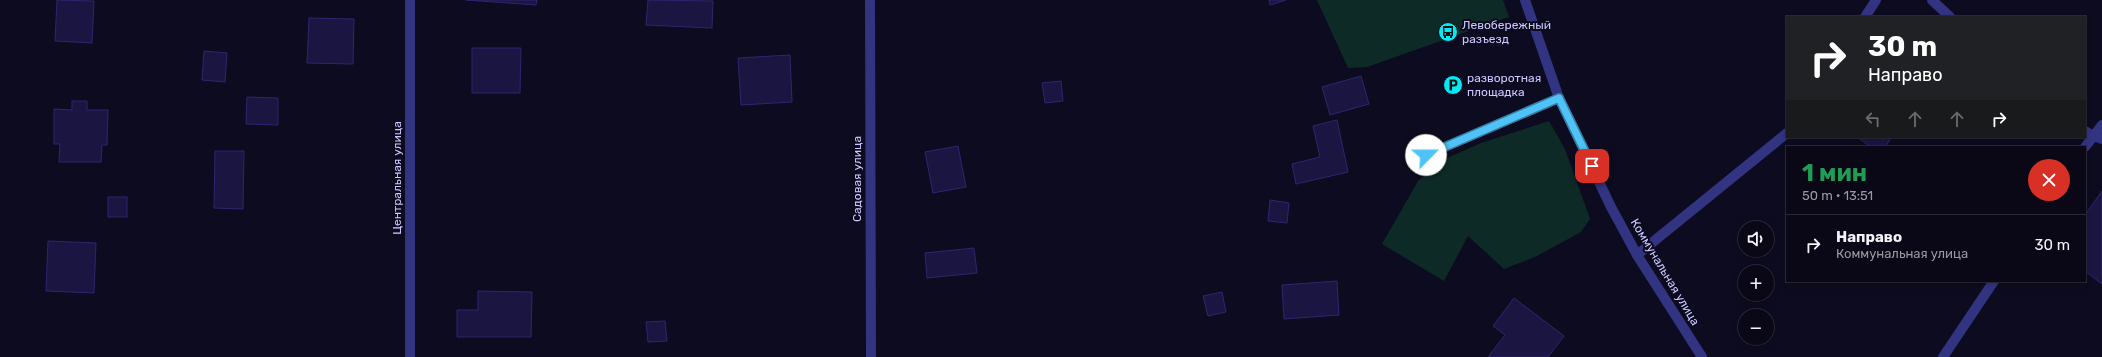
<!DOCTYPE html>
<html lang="ru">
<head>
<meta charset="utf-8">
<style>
	body { margin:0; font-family:Rubik,sans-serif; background:#181624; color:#f1f3f6; height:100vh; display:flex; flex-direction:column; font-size:15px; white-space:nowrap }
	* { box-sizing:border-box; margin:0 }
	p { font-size:13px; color:#999aa1 }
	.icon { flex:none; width:22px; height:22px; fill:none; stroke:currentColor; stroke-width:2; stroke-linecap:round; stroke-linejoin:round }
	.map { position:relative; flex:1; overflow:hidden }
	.drawer { position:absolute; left:1786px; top:146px; width:300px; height:136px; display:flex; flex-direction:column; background:#0a0817; border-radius:0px; box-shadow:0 2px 6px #0003,0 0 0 1px #2a2936 }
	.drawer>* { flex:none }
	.top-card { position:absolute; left:1786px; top:16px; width:300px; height:122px; border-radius:0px; box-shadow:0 2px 6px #0003,0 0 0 1px #2a2936; background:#202124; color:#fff; overflow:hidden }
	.fabs { position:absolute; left:1738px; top:221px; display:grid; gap:8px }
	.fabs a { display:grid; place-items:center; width:36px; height:36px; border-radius:50%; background:#0a0817; box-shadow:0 2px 6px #0003,0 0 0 1px #2a2936; font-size:20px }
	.pin { position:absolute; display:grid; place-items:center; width:34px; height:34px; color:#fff; margin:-17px; border-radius:8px; box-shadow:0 2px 6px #0006 }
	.me { position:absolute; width:44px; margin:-22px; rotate:67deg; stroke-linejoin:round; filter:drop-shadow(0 0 3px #0008) }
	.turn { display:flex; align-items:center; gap:14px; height:84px; padding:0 16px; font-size:18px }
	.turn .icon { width:52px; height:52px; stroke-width:2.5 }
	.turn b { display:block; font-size:28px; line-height:34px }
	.lanes { display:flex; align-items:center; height:38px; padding:0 16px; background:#0003; justify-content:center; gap:20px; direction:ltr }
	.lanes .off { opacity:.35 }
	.round { display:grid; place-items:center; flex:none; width:42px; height:42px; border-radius:21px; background:#181624 }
	.overview { display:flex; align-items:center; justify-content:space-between; height:68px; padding:0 16px }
	h1 { font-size:24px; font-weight:700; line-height:30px; color:#1e9e55 }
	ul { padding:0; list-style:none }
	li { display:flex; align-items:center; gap:12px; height:60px; padding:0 16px; border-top:1px solid #2a2936 }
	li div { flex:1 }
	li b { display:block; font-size:15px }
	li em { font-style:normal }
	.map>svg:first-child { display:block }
</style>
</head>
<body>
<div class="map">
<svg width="2102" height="357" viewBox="0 0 2102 357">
	<rect width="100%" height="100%" fill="#0d0b1f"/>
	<g fill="#0d2a27">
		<polygon points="1317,0 1503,0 1509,17 1367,67 1348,68"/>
		<polygon points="1549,121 1565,149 1590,219 1581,232 1535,257 1504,269 1468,236 1444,281 1382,244 1418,181 1440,161 1481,143"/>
	</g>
	<g fill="#1b1542" stroke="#2f2570">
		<polygon points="57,0 94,1 92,43 55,41"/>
		<polygon points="466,0 537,0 536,5"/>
		<polygon points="648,0 713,1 712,28 646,25"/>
		<polygon points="1269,0 1286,0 1270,5"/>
		<polygon points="309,18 354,19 353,64 307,63"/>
		<polygon points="472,48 521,48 520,93 472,93"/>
		<polygon points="204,51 227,53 225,82 202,80"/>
		<polygon points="790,55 792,102 741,105 738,58"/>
		<polygon points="1361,76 1369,104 1330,115 1322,87"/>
		<polygon points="1061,81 1063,101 1045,103 1042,83"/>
		<polygon points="247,97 278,98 278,125 246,124"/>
		<polygon points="72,101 87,101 87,110 108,110 107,145 102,145 101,162 59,162 60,144 54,144 54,109 72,110"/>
		<polygon points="1337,120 1348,172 1296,184 1292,164 1320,157 1313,126"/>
		<polygon points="1857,137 1892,137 1885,147 1871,147"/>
		<polygon points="958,146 966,187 933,193 925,152"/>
		<polygon points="215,151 244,151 243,209 214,208"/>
		<polygon points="2102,191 2102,284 2085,271 2085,215"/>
		<rect x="108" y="197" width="19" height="20"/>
		<polygon points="1270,200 1289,203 1287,223 1268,221"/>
		<polygon points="48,241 96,243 94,293 46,291"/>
		<polygon points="974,248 977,273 927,278 925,253"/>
		<polygon points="1337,281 1339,315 1284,319 1282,285"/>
		<polygon points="478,291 532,292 531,337 457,337 457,310 478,310"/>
		<polygon points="1222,292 1226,312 1208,316 1203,296"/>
		<polygon points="1514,298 1564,336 1548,357 1488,357 1505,335 1493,326"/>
		<polygon points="665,321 667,341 648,342 646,322"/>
	</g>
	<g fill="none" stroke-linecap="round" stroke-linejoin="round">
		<g stroke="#323482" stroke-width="10">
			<polyline points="1932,0 1950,17"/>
			<polyline points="2085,131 2093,136 2102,139"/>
			<polyline points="1426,155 1559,98"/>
		</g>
		<g stroke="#323482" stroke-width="10">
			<polyline points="870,0 871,357"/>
			<polyline points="1525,0 1559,98 1611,207 1637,255 1702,357"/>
			<polyline points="1865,17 1876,0"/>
			<polyline points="2085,147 2102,125"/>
			<polyline points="1637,255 1787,133"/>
			<polyline points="410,357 410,0"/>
			<polyline points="1943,357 1994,281"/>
		</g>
	</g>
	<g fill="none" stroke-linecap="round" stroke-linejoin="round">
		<g stroke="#337fa1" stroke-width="10">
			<polyline id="route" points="1426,155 1559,98 1592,166"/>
		</g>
		<use href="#route" stroke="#4fc3f7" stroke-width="7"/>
	</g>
	<defs>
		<g id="bus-disc" transform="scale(1)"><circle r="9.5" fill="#00ecf4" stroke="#0d0b1f"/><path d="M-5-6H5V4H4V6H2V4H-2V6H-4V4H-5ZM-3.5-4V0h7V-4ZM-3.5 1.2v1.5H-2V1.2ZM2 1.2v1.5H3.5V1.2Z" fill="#111"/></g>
		<g id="parking-disc" transform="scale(1)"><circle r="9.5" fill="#00ecf4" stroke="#0d0b1f"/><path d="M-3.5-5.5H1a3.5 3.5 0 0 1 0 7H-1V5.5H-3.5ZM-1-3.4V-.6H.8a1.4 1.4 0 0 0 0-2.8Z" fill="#111"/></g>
	</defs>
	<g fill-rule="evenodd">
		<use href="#bus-disc" x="1448" y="32"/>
		<use href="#parking-disc" x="1453" y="85"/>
	</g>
	<g text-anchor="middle" stroke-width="4" stroke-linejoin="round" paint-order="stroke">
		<g font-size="12" fill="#cbc9ff" stroke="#0d0b1f" text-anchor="start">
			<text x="1462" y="29">Левобережный<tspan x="1462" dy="14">разъезд</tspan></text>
			<text x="1467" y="82">разворотная<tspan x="1467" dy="14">площадка</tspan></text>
		</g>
		<g font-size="12" fill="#cbc9ff" stroke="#0d0b1f">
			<text transform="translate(397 178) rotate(-90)" y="4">Центральная улица</text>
			<text transform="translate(857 179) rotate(-90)" y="4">Садовая улица</text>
			<text transform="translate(1665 272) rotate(59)" y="4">Коммунальная улица</text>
		</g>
	</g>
</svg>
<div class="fabs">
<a><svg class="icon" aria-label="sound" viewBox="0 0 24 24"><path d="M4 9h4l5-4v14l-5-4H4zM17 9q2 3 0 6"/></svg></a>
<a>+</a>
<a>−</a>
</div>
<div class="pin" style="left:1592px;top:166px;background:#d93025"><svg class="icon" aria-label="arrive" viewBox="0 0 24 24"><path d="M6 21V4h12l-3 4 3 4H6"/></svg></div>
<svg class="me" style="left:1426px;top:155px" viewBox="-20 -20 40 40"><circle r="19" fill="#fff"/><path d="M0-13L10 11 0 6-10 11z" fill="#4fc3f7"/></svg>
<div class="top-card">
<div class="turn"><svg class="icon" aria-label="right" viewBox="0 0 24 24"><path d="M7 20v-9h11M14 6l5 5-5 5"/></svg><div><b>30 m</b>Направо</div></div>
<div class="lanes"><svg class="icon off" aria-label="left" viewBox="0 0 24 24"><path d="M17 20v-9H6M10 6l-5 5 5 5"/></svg><svg class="icon off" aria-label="ahead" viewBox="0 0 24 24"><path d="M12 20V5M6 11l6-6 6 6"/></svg><svg class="icon off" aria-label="ahead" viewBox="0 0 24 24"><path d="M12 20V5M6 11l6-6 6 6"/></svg><svg class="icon" aria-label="right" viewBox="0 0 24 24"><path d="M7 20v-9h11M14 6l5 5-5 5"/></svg></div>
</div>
<section class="drawer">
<div class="overview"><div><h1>1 мин</h1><p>50 m · 13:51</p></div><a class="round" style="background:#d93025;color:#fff"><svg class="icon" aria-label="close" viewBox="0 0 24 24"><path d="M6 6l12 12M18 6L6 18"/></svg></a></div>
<ul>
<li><svg class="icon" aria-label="right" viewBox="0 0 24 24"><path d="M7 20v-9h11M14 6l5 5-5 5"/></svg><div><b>Направо</b><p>Коммунальная улица</p></div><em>30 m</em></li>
</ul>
</section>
</div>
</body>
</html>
